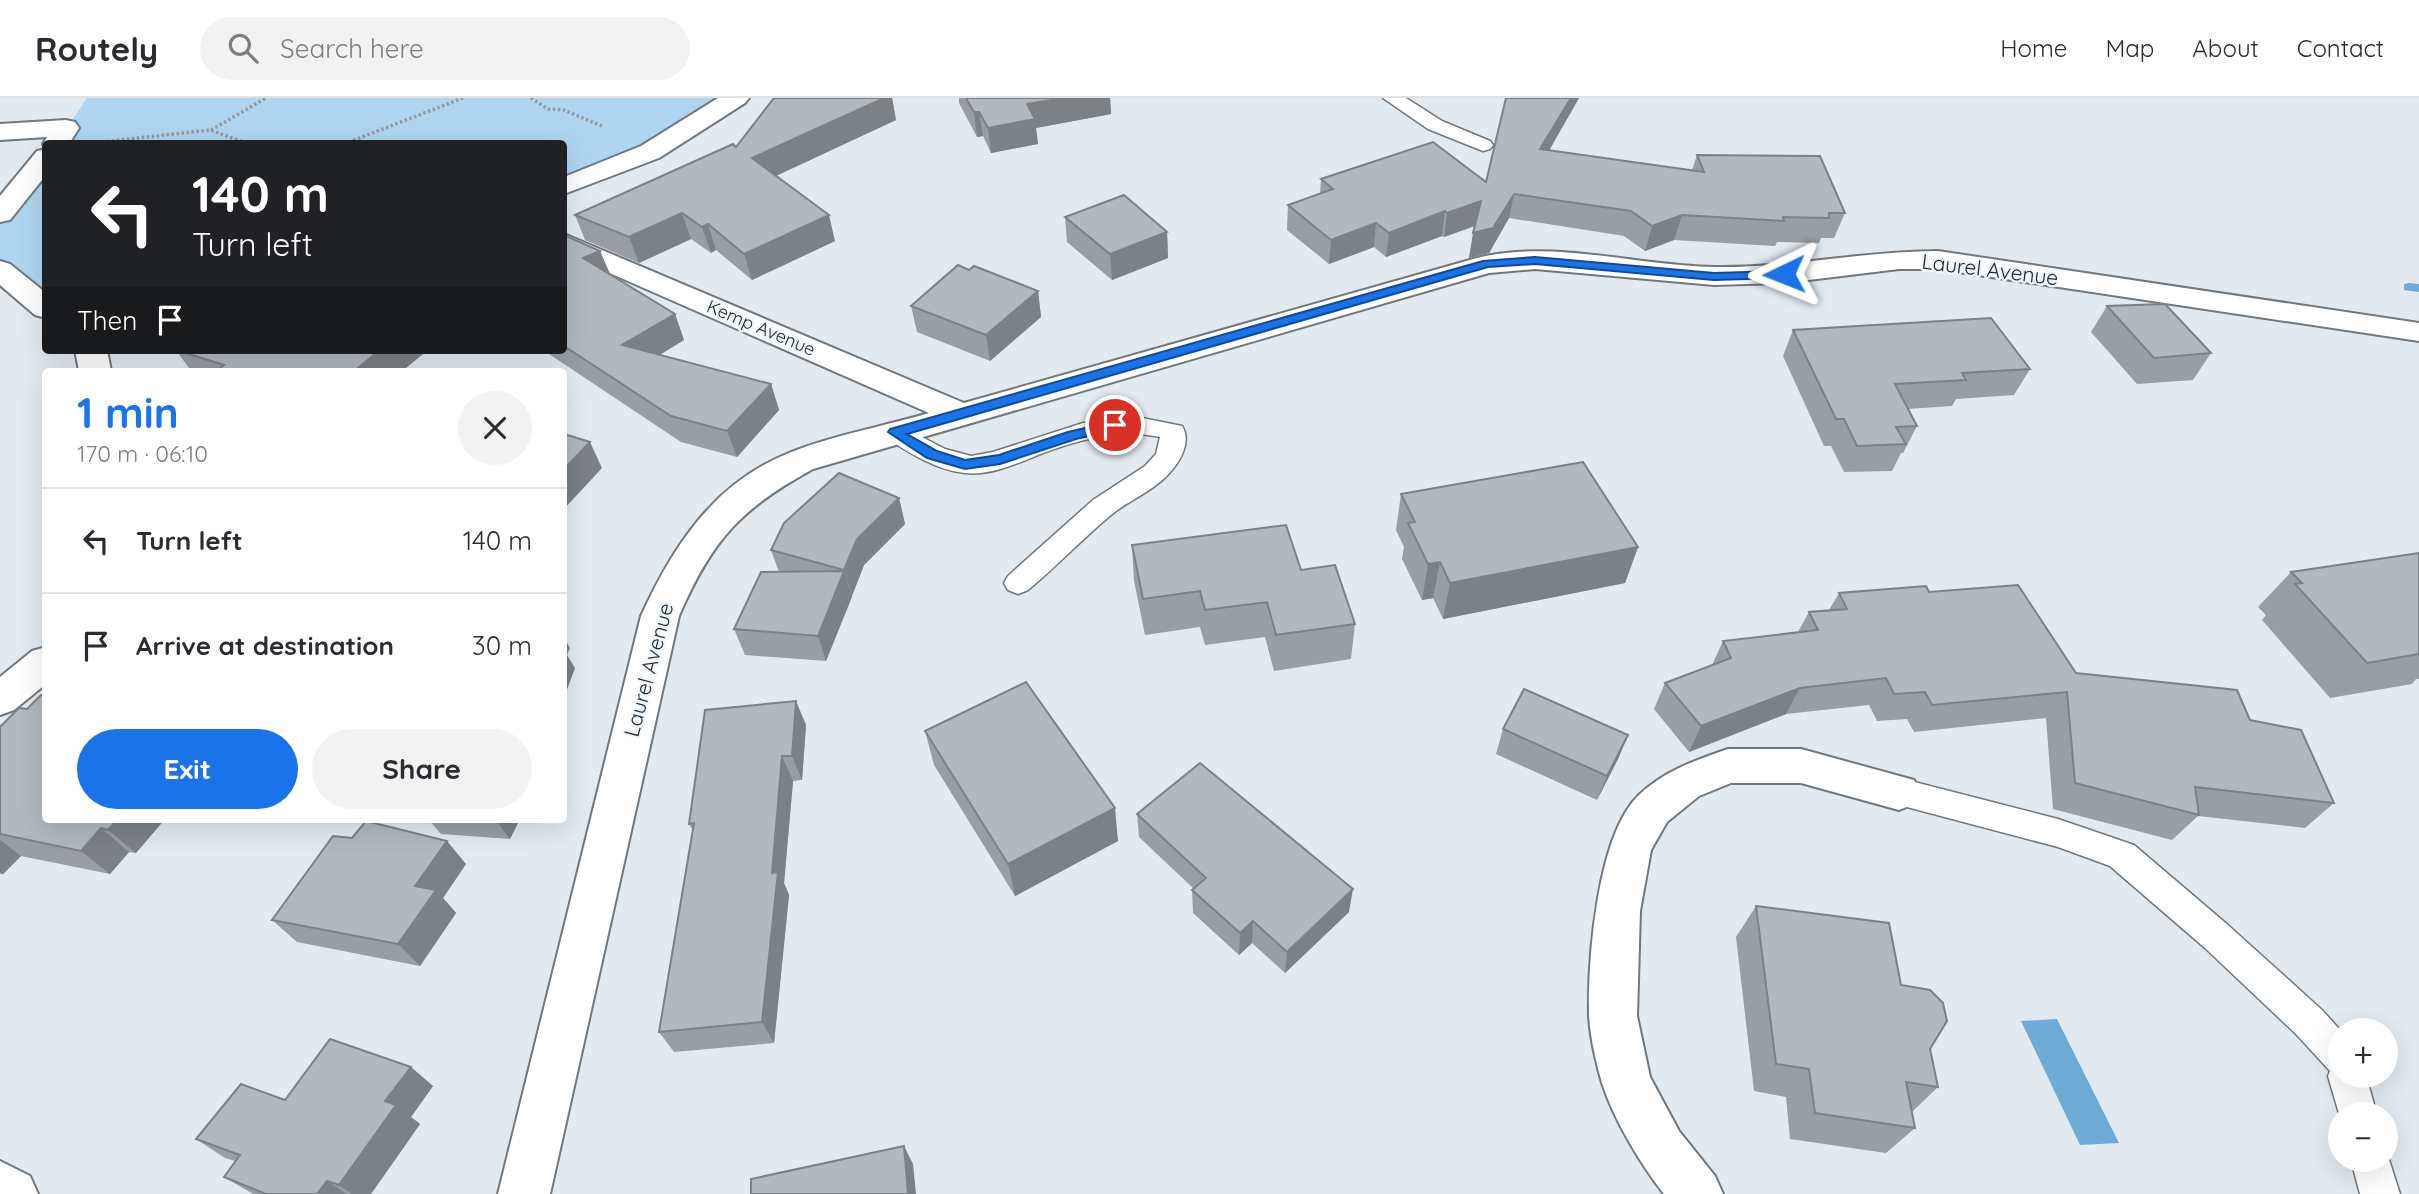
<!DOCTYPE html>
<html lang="en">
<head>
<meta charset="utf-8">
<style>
	body { margin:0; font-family:Quicksand,sans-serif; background:#f2f2f3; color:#2b2b33; height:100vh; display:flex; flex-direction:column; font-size:26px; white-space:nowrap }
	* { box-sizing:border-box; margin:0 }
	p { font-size:23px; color:#7c7c81 }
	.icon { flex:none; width:38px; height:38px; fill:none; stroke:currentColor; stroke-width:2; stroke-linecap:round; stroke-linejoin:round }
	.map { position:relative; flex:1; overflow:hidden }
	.side { position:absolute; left:42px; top:270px; width:525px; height:455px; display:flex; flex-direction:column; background:#fff; border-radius:7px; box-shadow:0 7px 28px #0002 }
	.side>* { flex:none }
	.banner { position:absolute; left:42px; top:42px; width:525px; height:214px; border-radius:7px; box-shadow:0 7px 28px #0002; background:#202124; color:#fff; overflow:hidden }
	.fabs { position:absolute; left:2328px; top:920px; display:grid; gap:14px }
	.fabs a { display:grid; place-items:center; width:70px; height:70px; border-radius:50%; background:#fff; box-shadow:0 7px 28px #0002; font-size:35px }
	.pin { position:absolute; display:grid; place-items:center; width:60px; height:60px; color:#fff; margin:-30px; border:4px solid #fff; border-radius:50%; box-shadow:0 2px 7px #0007 }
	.me { position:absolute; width:77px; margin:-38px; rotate:268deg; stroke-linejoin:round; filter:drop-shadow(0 0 5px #0008) }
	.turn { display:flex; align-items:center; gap:24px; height:147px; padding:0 35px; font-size:32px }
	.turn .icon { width:91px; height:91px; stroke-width:2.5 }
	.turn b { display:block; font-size:49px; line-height:60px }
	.then { display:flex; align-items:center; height:66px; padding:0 35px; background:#0003; gap:14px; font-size:26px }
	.round { display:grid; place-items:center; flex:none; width:74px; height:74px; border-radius:37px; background:#f2f2f3 }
	.overview { display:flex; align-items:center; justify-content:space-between; height:119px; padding:0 35px }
	h1 { font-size:42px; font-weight:700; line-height:52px; color:#1a73e8 }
	.button { display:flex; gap:14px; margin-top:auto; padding:14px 35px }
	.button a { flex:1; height:80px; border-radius:42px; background:#1a73e8; color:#fff; font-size:28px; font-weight:700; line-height:80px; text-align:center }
	.button a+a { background:#f2f2f3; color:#2b2b33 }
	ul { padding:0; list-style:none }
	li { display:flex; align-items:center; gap:21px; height:105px; padding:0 35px; border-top:2px solid #e1e1e2 }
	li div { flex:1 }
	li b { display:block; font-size:26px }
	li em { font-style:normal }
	header { display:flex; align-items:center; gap:42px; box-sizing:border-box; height:98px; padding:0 35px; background:#fff; border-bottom:2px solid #e1e1e2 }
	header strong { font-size:33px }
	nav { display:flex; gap:38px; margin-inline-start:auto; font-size:24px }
	.search { width:490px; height:63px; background:#f2f2f3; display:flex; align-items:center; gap:18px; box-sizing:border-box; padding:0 24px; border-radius:38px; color:#7c7c81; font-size:26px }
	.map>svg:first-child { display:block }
</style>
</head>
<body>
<header>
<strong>Routely</strong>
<div class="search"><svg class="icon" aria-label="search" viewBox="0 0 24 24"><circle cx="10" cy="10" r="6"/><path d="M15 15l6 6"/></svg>Search here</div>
<nav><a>Home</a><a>Map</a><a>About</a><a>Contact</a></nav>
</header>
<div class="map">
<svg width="2419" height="1096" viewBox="0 0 2419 1096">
	<rect width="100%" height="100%" fill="#e2eaf0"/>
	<g fill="#afd5f0">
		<polygon points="87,0 736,0 650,54 564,88 564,46 56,46"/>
		<polygon points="45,59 45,211 0,172 0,116"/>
	</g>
	<polygon fill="#6eacd7" points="2057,921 2119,1045 2080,1047 2021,923"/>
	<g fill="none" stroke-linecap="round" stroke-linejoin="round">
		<polygon fill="#6eacd7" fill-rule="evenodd" points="2409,185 2419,186 2419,194 2404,192 2404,186"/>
		<g stroke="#70777d" stroke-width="3">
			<g id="lane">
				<polygon points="1383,0 1406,0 1442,23 1490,43 1493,47 1490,51 1483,53 1428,31"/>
				<path d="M 1137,319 L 1182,328 C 1191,342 1182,360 1172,372 C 1156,392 1131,401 1112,416 C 1083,440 1057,468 1028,492 L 1018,496 L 1008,492 L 1004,485 L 1008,478 L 1093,402 L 1145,368 L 1156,356 L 1160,339 C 1120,330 1076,342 1038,357 C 1016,366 989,378 965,375 C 936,372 910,355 886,340 L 882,334 L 886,328 L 895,325 L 945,351 L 971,358 L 993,354 L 1083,325 Z"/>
				<polygon points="1899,680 2058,721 2134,747 2229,828 2322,912 2341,933 2340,978 2366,978 2377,1017 2340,1017 2340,1019 2328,978 2330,973 2296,936 2205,850 2110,768 2058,749 1888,704 1883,694 1888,684"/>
				<polygon points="2385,1049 2400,1096 2360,1096 2351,1062 2385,1062"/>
			</g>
		</g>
		<g stroke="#70777d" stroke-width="4">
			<g id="street">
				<polygon points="718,0 749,0 745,5 659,60 564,96 564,79 641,48"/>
				<polygon points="66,22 75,24 79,30 69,46 46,46 46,50 43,46 47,39 0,42 0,26"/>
				<polygon points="46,51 46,77 10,122 0,124 0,98 37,53"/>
				<path d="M 564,136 L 964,305 L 1477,160 C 1552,141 1638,168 1715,169 C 1790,170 1863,153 1938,153 L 2419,225 L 2419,243 L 1938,171 L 1899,171 L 1784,185 L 1714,187 L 1535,171 L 1489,175 L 813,371 C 740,411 712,442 679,518 L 550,1096 L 498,1096 L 641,518 C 673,448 714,385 789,355 C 830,338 885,328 929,315 L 564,155 Z"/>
				<polygon points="0,163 10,166 46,195 46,220 35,217 0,187"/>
				<polygon points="75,252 107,252 111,273 79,273"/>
				<polygon points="46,549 46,586 14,612 0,617 0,579 32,553"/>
				<path d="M 1728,651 L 1801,651 L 1914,682 L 1920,694 L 1914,706 L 1899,712 L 1801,685 L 1731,685 L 1699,698 L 1667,724 L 1651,752 L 1640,813 L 1637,918 L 1650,979 L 1679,1033 L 1715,1078 L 1723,1096 L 1664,1096 C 1640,1065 1614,1022 1602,985 C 1596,964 1590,938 1589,917 C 1588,861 1597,737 1639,697 C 1664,673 1696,662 1728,651 Z"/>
				<polygon points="0,1063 30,1078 38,1096 0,1096"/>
			</g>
		</g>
		<g stroke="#949a9f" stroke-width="3.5" stroke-dasharray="2.5 2.5" stroke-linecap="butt">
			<polyline points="531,0 548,11 564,12 604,29"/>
			<polyline points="211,32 266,0"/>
			<polyline points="102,44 210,32 249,46"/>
			<polyline points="344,46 463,0"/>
		</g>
		<use href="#lane" fill="#fff" fill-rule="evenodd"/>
		<use href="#street" fill="#fff" fill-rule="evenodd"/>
	</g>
	<g fill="#989ea3">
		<polygon points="774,0 892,0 896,22 775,78 835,143 752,182 716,152 711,155 691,141 639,165 585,142 575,117 736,49"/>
		<polygon points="959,0 1110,0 1111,16 1036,30 1038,46 991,55 983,38 977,39 959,5"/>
		<polygon points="1506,0 1579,0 1549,53 1692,72 1697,57 1845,115 1834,140 1821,140 1819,145 1777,144 1775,148 1674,142 1645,153 1624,138 1509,120 1489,155 1469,160 1475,128 1444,139 1442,138 1386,159 1374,149 1329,166 1287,132 1288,107 1320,96 1321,81 1486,84"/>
		<polygon points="1065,119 1167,134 1168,160 1112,182 1067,144"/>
		<polygon points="564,137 600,153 610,177 675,216 684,242 660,257 771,286 779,312 737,359 681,344 543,252 564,252"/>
		<polygon points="969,172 1038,193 1041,219 990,263 917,234 911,208"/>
		<polygon points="2107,208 2211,255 2193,282 2137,286 2091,234"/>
		<polygon points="1793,232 2030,271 2014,297 1956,301 1952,308 1908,311 1917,328 1903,355 1901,355 1892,373 1844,374 1831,348 1824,348 1783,258"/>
		<polygon points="176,252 428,252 402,273 191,273"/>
		<polygon points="1401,396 1638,449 1625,485 1443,521 1433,500 1422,502 1402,461 1404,449 1396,432"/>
		<polygon points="899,400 905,426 864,467 826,563 745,557 734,531 779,474 771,452"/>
		<polygon points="1132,447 1301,472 1355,526 1351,561 1274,573 1265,539 1205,547 1200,529 1145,537 1134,483"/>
		<polygon points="2419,455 2419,581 2416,581 2412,586 2330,600 2262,522 2266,517 2258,509 2291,474"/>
		<polygon points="1929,494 2076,575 2250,622 2334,705 2305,730 2198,718 2172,742 2053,711 2046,620 1914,634 1907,621 1877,623 1869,607 1786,616 1689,654 1654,611 1665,585 1712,567 1723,543 1798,534 1809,514 1829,512 1839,495"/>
		<polygon points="806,627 802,682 793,683 784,785 789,797 774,945 674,954 659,934 693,732 689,726"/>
		<polygon points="0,629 165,721 136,755 129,754 110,776 21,758 3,776 0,776"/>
		<polygon points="1503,631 1628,637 1618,661 1597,702 1496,656"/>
		<polygon points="925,633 1118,743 1015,798 934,667"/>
		<polygon points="1137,716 1349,814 1285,875 1252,845 1239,857 1193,815 1192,792 1194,791 1139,739"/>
		<polygon points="428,721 520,721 510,741 441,736"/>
		<polygon points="466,766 443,800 456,815 420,868 297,844 272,822"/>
		<polygon points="1756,808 1901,887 1930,951 1938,989 1912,1014 1915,1030 1886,1055 1790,1041 1786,999 1754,993 1736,839"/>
		<polygon points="433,988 411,1019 420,1026 371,1096 253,1096 224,1079 235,1063 225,1060 196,1041 285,1002"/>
	</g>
	<g fill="#7c8185">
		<polygon points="884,0 892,0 896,22 759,86 752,60"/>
		<polygon points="1063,0 1110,0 1111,16 1036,30 1038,46 991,55 988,30 1027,6"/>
		<polygon points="1571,0 1579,0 1535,76 1540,51"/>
		<polygon points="974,14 979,14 983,38 977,39"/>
		<polygon points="1514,96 1509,120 1489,155 1469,160 1473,135"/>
		<polygon points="1481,103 1477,127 1444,139 1447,115"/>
		<polygon points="1445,113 1442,138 1386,159 1389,135"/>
		<polygon points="682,115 691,141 639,165 629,139"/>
		<polygon points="829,117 835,143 752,182 744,156"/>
		<polygon points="1682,117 1674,142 1645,153 1652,128"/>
		<polygon points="1376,125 1374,149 1329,166 1331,142"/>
		<polygon points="708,126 716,152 711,155 702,129"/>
		<polygon points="1167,134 1168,160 1112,182 1110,156"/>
		<polygon points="600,153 611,178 583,160"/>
		<polygon points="1038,193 1041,219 990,263 986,237"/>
		<polygon points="675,216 684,242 632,273 622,247"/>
		<polygon points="380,252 428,252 402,273 354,273"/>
		<polygon points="771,286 779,312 737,359 727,333"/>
		<polygon points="590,344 602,370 564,411 564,371"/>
		<polygon points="899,400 905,426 864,467 852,498 844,472 857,441"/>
		<polygon points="1638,449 1625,485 1443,521 1450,485"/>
		<polygon points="1440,464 1433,500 1422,502 1428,466"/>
		<polygon points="844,473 852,499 826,563 818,538"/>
		<polygon points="564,539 570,550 567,557 575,570 564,600"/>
		<polygon points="1800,590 1786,616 1689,654 1701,628"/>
		<polygon points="796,603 806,627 802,682 792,658"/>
		<polygon points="1628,637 1618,661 1597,702 1607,678"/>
		<polygon points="782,658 793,683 784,785 789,797 774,945 762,924 772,775"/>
		<polygon points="1115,710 1118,743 1015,798 1008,766"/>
		<polygon points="118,721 165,721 136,755 108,732"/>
		<polygon points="495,721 520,721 510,741"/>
		<polygon points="101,730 129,754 110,776 81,753"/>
		<polygon points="0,742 21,758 3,776 0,774"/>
		<polygon points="447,743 466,766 443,800 456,815 420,868 398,846 415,788"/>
		<polygon points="1353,791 1349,814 1285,875 1287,854"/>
		<polygon points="1253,823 1252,845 1239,857 1240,835"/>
		<polygon points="411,969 433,988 411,1019 420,1026 371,1096 352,1096 339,1087 385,1003"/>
		<polygon points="904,1048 913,1066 916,1096 908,1096"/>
		<polygon points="327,1083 347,1096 317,1096"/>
	</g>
	<g fill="#b1b8be" stroke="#7c8185" stroke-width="2">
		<polygon points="774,0 884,0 752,60 829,117 744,156 708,126 702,129 682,115 629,139 575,117 733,46 736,49"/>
		<polygon points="966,0 1063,0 1027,6 1035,21 988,30 979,14 974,14"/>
		<polygon points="1506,0 1571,0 1540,51 1704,74 1697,57 1820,58 1845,115 1829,115 1829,120 1783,119 1784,123 1682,117 1652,128 1631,113 1514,96 1493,130 1473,135 1481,103 1447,115 1445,113 1389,135 1376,125 1331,142 1288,107 1333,91 1321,81 1433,44 1486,84"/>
		<polygon points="1124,97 1167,134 1110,156 1065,119"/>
		<polygon points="564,137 600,153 583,160 675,216 622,247 771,286 727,333 671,318 564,248"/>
		<polygon points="958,167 969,172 974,168 1038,193 986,237 911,208"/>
		<polygon points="2165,206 2211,255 2154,260 2107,208"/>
		<polygon points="1991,220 2030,271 1962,275 1966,282 1895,286 1917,328 1896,329 1906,346 1857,348 1844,321 1836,321 1793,232"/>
		<polygon points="176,252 380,252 354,273 217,273 224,267"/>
		<polygon points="564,336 590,344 564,371"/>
		<polygon points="1583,364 1638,449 1450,485 1440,464 1428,466 1408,425 1415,424 1401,396"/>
		<polygon points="839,375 899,400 857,441 844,472 771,452 784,425"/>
		<polygon points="1286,427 1301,472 1335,467 1355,526 1276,537 1267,504 1205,512 1200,493 1143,501 1132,447"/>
		<polygon points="2419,455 2419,556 2367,565 2295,486 2302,485 2291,474"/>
		<polygon points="844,473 818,538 734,531 761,474"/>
		<polygon points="2018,487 2076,575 2237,592 2250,622 2301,632 2334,705 2195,689 2199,717 2075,685 2067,594 1932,607 1925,594 1894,596 1886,580 1800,590 1701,628 1665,585 1731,560 1723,543 1818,532 1809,514 1847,511 1839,495 1926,488 1929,494"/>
		<polygon points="1026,584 1115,710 1008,766 925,633"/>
		<polygon points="1524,591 1628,637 1607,678 1503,631"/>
		<polygon points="41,597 46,598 46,721 118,721 108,732 101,730 81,753 0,736 0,629 19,610 27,611"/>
		<polygon points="796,603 792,658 782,658 772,775 778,774 762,924 659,934 694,725 689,726 705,612"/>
		<polygon points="1200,665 1353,791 1287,854 1253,823 1240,835 1192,792 1206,780 1137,716"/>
		<polygon points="366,723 447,743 415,788 436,792 398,846 272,822 333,738 352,740"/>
		<polygon points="1756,808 1889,825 1901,887 1930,892 1943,905 1947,923 1930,951 1938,989 1906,984 1915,1030 1815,1015 1809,971 1776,966"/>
		<polygon points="330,941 411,969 385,1003 396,1007 339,1087 327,1083 317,1096 266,1096 224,1079 240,1057 196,1041 241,986 285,1002"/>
		<polygon points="904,1048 908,1096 751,1096 751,1081"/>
	</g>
	<polygon fill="#1a73e8" stroke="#114b97" stroke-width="2" points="1535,159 1714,175 1784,173 1791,176 1784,180 1714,182 1535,166 1488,169 907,336 937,353 965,362 999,357 1068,334 1115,323 1122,327 1120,331 1076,341 1000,366 965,371 927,360 888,334 890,331 1483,163"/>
	<g text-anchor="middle" stroke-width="5" stroke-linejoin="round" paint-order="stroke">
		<g font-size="18" fill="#26292b" stroke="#eff7fd">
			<text transform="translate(761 230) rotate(23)" y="6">Kemp Avenue</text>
		</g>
		<g font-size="21" fill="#26292b" stroke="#eff7fd">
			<text transform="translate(1990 172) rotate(7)" y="7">Laurel Avenue</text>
			<text transform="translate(649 572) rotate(-75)" y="7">Laurel Avenue</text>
		</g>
	</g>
</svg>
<div class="fabs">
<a>+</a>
<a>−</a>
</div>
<div class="pin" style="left:1115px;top:327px;background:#d93025"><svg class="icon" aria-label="arrive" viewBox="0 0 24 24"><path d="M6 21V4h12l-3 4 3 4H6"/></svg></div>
<svg class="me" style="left:1784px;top:176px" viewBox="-20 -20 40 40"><path d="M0-17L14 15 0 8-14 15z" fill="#1a73e8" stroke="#fff" stroke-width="4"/></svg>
<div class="banner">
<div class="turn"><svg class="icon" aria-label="left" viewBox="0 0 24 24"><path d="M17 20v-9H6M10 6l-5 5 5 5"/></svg><div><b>140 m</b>Turn left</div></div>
<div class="then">Then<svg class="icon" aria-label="arrive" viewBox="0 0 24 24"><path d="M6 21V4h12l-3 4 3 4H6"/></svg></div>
</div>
<section class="side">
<div class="overview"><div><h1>1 min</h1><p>170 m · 06:10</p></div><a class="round"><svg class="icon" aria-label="close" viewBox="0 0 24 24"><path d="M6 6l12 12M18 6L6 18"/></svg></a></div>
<ul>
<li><svg class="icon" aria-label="left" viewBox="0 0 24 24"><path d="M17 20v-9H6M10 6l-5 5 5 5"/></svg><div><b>Turn left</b></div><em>140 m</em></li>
<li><svg class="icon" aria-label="arrive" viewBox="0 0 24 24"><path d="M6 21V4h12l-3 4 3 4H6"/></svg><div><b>Arrive at destination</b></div><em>30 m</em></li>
</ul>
<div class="button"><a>Exit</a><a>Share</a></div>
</section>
</div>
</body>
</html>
